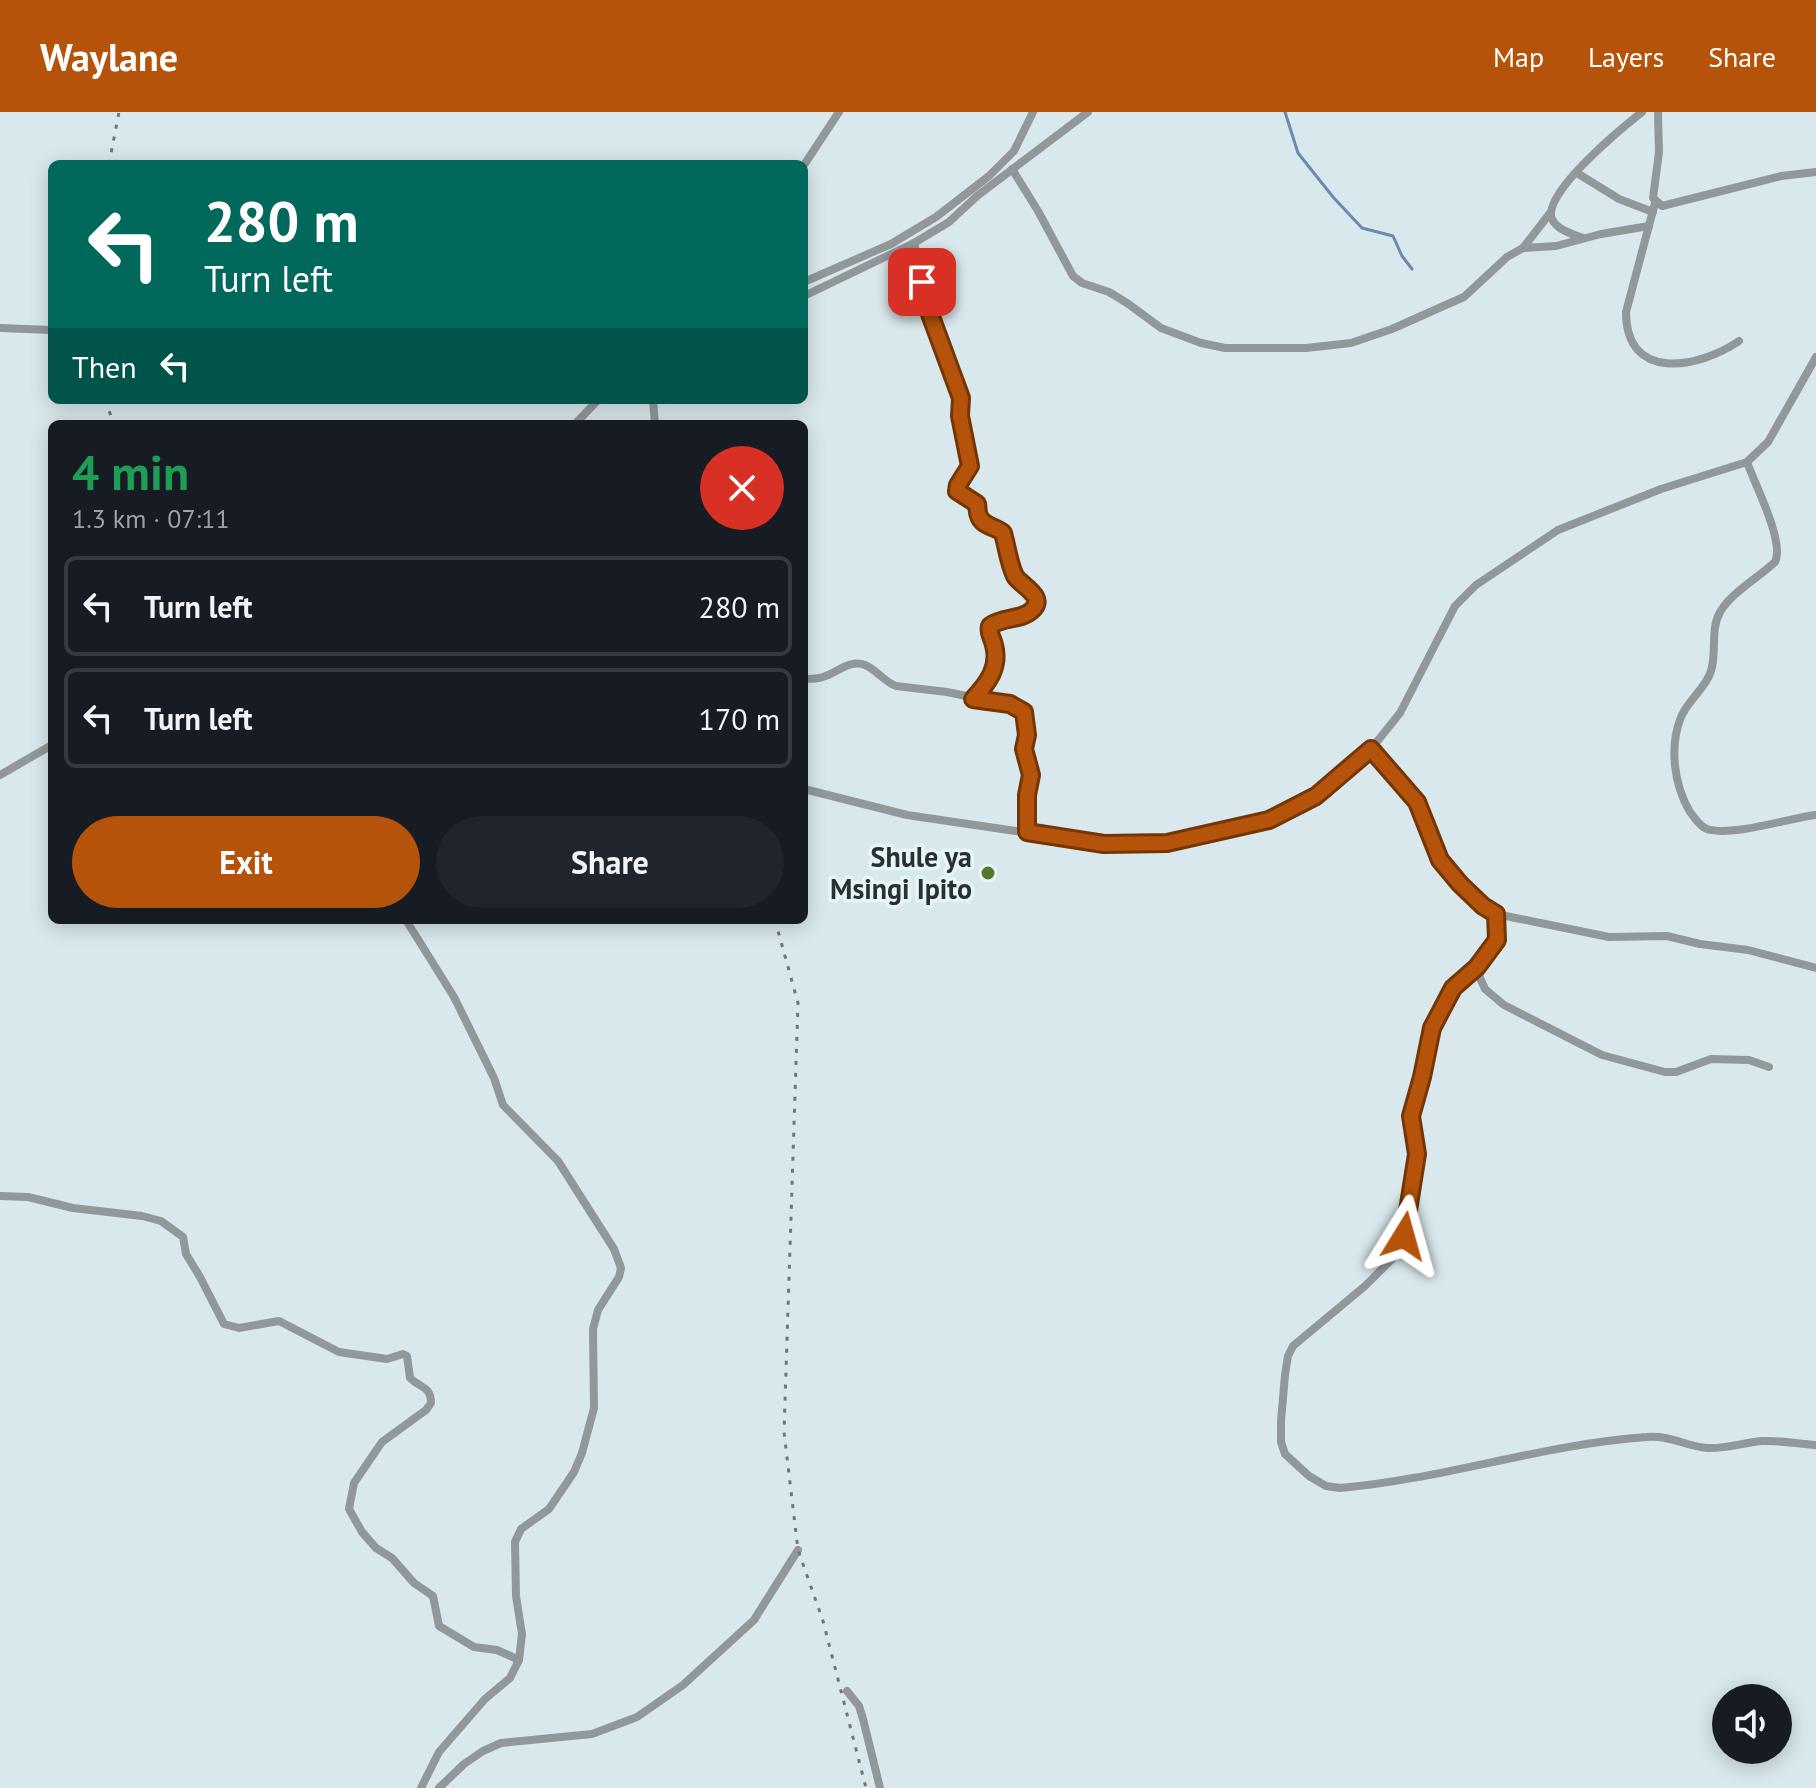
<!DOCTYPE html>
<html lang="en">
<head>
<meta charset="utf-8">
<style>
	body { margin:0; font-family:"PT Sans",sans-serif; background:#20242c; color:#f1f3f6; height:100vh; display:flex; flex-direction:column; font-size:30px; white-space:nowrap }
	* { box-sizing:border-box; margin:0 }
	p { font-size:26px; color:#9ea1a6 }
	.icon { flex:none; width:44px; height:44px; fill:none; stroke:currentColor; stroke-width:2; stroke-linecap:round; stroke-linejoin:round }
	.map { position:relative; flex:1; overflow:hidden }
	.panel { position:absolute; left:48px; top:308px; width:760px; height:504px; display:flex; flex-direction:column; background:#171b24; border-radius:12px; box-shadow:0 4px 20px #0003 }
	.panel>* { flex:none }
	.guide { position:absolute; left:48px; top:48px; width:760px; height:244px; border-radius:12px; box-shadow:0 4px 20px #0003; background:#00695c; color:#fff; overflow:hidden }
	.fabs { position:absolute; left:1712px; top:1572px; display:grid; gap:16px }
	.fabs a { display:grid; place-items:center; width:80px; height:80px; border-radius:50%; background:#171b24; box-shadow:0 4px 20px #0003; font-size:40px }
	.pin { position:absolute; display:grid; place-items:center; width:68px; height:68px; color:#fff; margin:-34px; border-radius:16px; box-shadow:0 4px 12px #0006 }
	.me { position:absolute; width:88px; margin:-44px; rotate:8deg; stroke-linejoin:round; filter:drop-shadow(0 0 6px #0008) }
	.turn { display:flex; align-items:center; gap:28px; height:168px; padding:0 24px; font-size:36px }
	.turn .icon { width:104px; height:104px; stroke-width:2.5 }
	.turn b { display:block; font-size:56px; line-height:68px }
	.then { display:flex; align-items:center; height:76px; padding:0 24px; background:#0003; gap:16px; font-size:30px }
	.round { display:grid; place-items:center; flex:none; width:84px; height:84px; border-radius:42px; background:#20242c }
	.headline { display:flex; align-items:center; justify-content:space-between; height:136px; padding:0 24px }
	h1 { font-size:48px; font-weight:700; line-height:60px; color:#1e9e55 }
	.action { display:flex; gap:16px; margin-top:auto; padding:16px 24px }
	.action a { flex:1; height:92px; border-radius:48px; background:#b45309; color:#fff; font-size:32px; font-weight:700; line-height:92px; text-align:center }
	.action a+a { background:#20242c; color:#f1f3f6 }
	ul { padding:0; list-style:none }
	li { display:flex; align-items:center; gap:24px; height:100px; margin:0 16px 12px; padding:0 8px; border:4px solid #363941; border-radius:12px }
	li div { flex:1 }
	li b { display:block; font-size:30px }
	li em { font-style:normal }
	header { display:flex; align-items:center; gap:48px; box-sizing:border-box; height:112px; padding:0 40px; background:#b45309; color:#fff }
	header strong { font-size:38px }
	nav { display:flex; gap:44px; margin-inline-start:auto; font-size:28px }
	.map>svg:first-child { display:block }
</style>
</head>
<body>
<header>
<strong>Waylane</strong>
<nav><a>Map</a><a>Layers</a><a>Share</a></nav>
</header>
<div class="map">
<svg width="1816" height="1676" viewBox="0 0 1816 1676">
	<rect width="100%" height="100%" fill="#d9e8ec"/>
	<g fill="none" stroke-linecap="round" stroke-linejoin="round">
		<polyline stroke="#6b89b1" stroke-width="3" points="1285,0 1298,41 1333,85 1362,116 1393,124 1402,144 1412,157"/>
		<g stroke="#92979a" stroke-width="8">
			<polyline points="1658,0 1659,40 1653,86 1662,94 1781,64 1816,60"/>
			<polyline points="804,53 839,0"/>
			<polyline points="1012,57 1038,99 1073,164 1082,171 1109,180 1127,191 1161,216 1201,231 1225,236 1306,236 1351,231 1392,217 1448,192 1464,185 1507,145 1523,136 1556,134 1601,122 1649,114"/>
			<polyline points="1577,61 1619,87 1653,100"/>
			<path d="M 1655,91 L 1626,200 C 1626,270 1698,257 1739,229"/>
			<path d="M 1583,126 C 1572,122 1557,118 1552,107 C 1541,82 1623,15 1642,0"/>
			<path d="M 914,131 L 930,202 L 961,286 L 960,304 L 970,354 L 958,373 L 957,379 L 977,392 C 978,396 977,400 979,404 C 983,415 996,414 1003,421 C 1007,435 1009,452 1016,464 C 1021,474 1048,485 1031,499 C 1021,508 1002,505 990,514 C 988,522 992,524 994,533 C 1000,555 988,571 973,587"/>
			<polyline points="1523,136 1550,101"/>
			<polyline points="804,170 891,132 936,105 989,64 1014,39 1033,0"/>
			<polyline points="804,184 914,131 949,110 977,84 1088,0"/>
			<polyline points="0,216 52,218"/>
			<polyline points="653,288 655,312"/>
			<polyline points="575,312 598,288"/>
			<path d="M 1747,350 C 1755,373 1785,430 1775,450 C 1758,466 1732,480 1720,500 C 1710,518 1717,540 1711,559 C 1706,576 1688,588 1681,605 C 1669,635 1674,673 1690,700 C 1695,706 1699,714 1707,717 C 1732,725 1789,706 1816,703"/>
			<path d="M 804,567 C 810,567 817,567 823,565 C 837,561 849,547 865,553 C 876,557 884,570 896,574 L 947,580 L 1019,595 L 1026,610 L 1024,637 L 1031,663 L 1027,683 L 1027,720"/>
			<path d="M 1371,637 C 1387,653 1403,669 1416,688 C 1427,706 1429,727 1439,746 C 1450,768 1476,790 1496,802 L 1609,825 L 1667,824 L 1700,832 L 1748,838 L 1816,856"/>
			<polyline points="0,663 52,633"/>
			<polyline points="804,677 907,703 1104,732 1167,731 1269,708 1316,684 1371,637 1400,601 1455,494 1476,473 1558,418 1661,377 1747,350 1768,330 1816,245"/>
			<path d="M 1496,802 L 1497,828 L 1479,853 L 1453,876 L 1432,916 L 1422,965 L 1411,1004 L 1417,1042 L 1404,1124 L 1396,1143 L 1365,1174 L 1293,1234 L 1288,1244 L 1285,1263 L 1281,1309 L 1281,1330 L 1285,1342 L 1309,1364 L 1326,1374 L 1340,1376 C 1444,1367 1544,1332 1647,1325 C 1669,1323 1686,1334 1707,1336 C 1726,1337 1742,1331 1761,1329 C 1779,1328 1798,1332 1816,1333"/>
			<polyline points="406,808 454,885 494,966 503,993 558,1049 614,1137 621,1156 619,1165 598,1198 593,1217 594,1296 582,1341 574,1360 549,1397 521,1417 515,1430 516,1484 522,1522 519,1548 510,1566 485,1587 439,1640 421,1676"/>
			<polyline points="1479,853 1480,866 1485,877 1504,893 1602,943 1665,960 1676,960 1711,947 1749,948 1769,955"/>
			<path d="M 0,1084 L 28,1085 L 73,1096 L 142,1104 L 161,1109 L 183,1125 L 186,1142 L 200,1165 L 224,1212 L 239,1216 L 279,1209 L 339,1240 L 387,1247 L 403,1242 L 407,1244 L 410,1266 C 420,1276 431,1274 431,1291 L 426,1298 L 382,1330 L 354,1371 L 349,1397 L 362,1420 L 376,1436 L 392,1446 L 414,1471 L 433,1484 L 439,1514 L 474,1535 L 497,1538 L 519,1548"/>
			<polyline points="847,1579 859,1594 863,1607 880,1676"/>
			<polyline points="439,1676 464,1652 483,1639 501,1631 592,1622 637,1605 683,1573 754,1508 798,1438"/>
		</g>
		<g stroke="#6e777a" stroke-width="3" stroke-dasharray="4 8" stroke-linecap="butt">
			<polyline points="109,52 119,0"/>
			<polyline points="105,288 114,312"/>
			<polyline points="775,808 798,891 784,1320 798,1438 823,1509 866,1676"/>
		</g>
	</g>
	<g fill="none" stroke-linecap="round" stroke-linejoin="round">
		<g stroke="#753606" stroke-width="20">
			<path id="route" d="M 922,170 L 930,202 L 961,286 L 960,304 L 970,354 L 958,373 L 957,379 L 977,392 C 978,396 977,400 979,404 C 983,415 996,414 1003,421 C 1007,435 1009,452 1015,464 C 1021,474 1048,485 1031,499 C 1021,508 1002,505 990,514 C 988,522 992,524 994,533 C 1000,555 988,571 973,587 L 1010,592 L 1024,600 L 1027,623 L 1024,637 L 1031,663 L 1027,683 L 1027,720 L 1104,732 L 1167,731 L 1269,708 L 1316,684 L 1371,637 L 1417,690 L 1440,748 L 1460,772 L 1483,794 L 1496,802 L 1497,828 L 1477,855 L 1453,876 L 1432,916 L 1422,965 L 1411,1004 L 1417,1042 L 1404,1124"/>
		</g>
		<use href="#route" stroke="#b45309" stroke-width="14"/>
	</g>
	<circle fill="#57772d" stroke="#e6f5fa" stroke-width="3" cx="988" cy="761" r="8"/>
	<g text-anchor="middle" stroke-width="7" stroke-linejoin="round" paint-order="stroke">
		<g font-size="28" font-weight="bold" fill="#2a2f31" stroke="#e6f5fa" text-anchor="end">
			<text x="972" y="755">Shule ya<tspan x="972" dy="32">Msingi Ipito</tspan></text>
		</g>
	</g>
</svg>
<div class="fabs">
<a><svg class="icon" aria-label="sound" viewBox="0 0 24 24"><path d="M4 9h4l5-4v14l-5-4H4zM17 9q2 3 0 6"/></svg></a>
</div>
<div class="pin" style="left:922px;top:170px;background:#d93025"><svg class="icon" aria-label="arrive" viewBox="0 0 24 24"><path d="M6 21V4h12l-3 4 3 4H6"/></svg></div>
<svg class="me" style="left:1404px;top:1124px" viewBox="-20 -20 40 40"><path d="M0-17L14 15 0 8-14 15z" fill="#b45309" stroke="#fff" stroke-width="4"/></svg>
<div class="guide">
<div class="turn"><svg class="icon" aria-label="left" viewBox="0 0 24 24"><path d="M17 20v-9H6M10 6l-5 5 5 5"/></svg><div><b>280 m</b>Turn left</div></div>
<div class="then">Then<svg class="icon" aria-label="left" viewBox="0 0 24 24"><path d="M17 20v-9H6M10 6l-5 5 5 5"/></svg></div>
</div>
<section class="panel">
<div class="headline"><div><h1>4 min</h1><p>1.3 km · 07:11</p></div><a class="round" style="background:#d93025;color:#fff"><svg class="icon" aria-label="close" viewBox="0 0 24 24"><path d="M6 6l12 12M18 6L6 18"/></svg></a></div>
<ul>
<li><svg class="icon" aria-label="left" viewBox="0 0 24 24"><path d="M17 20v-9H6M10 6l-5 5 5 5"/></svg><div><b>Turn left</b></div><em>280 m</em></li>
<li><svg class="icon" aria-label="left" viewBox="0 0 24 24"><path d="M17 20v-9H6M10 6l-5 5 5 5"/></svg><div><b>Turn left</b></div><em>170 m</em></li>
</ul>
<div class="action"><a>Exit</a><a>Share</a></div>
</section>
</div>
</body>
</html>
